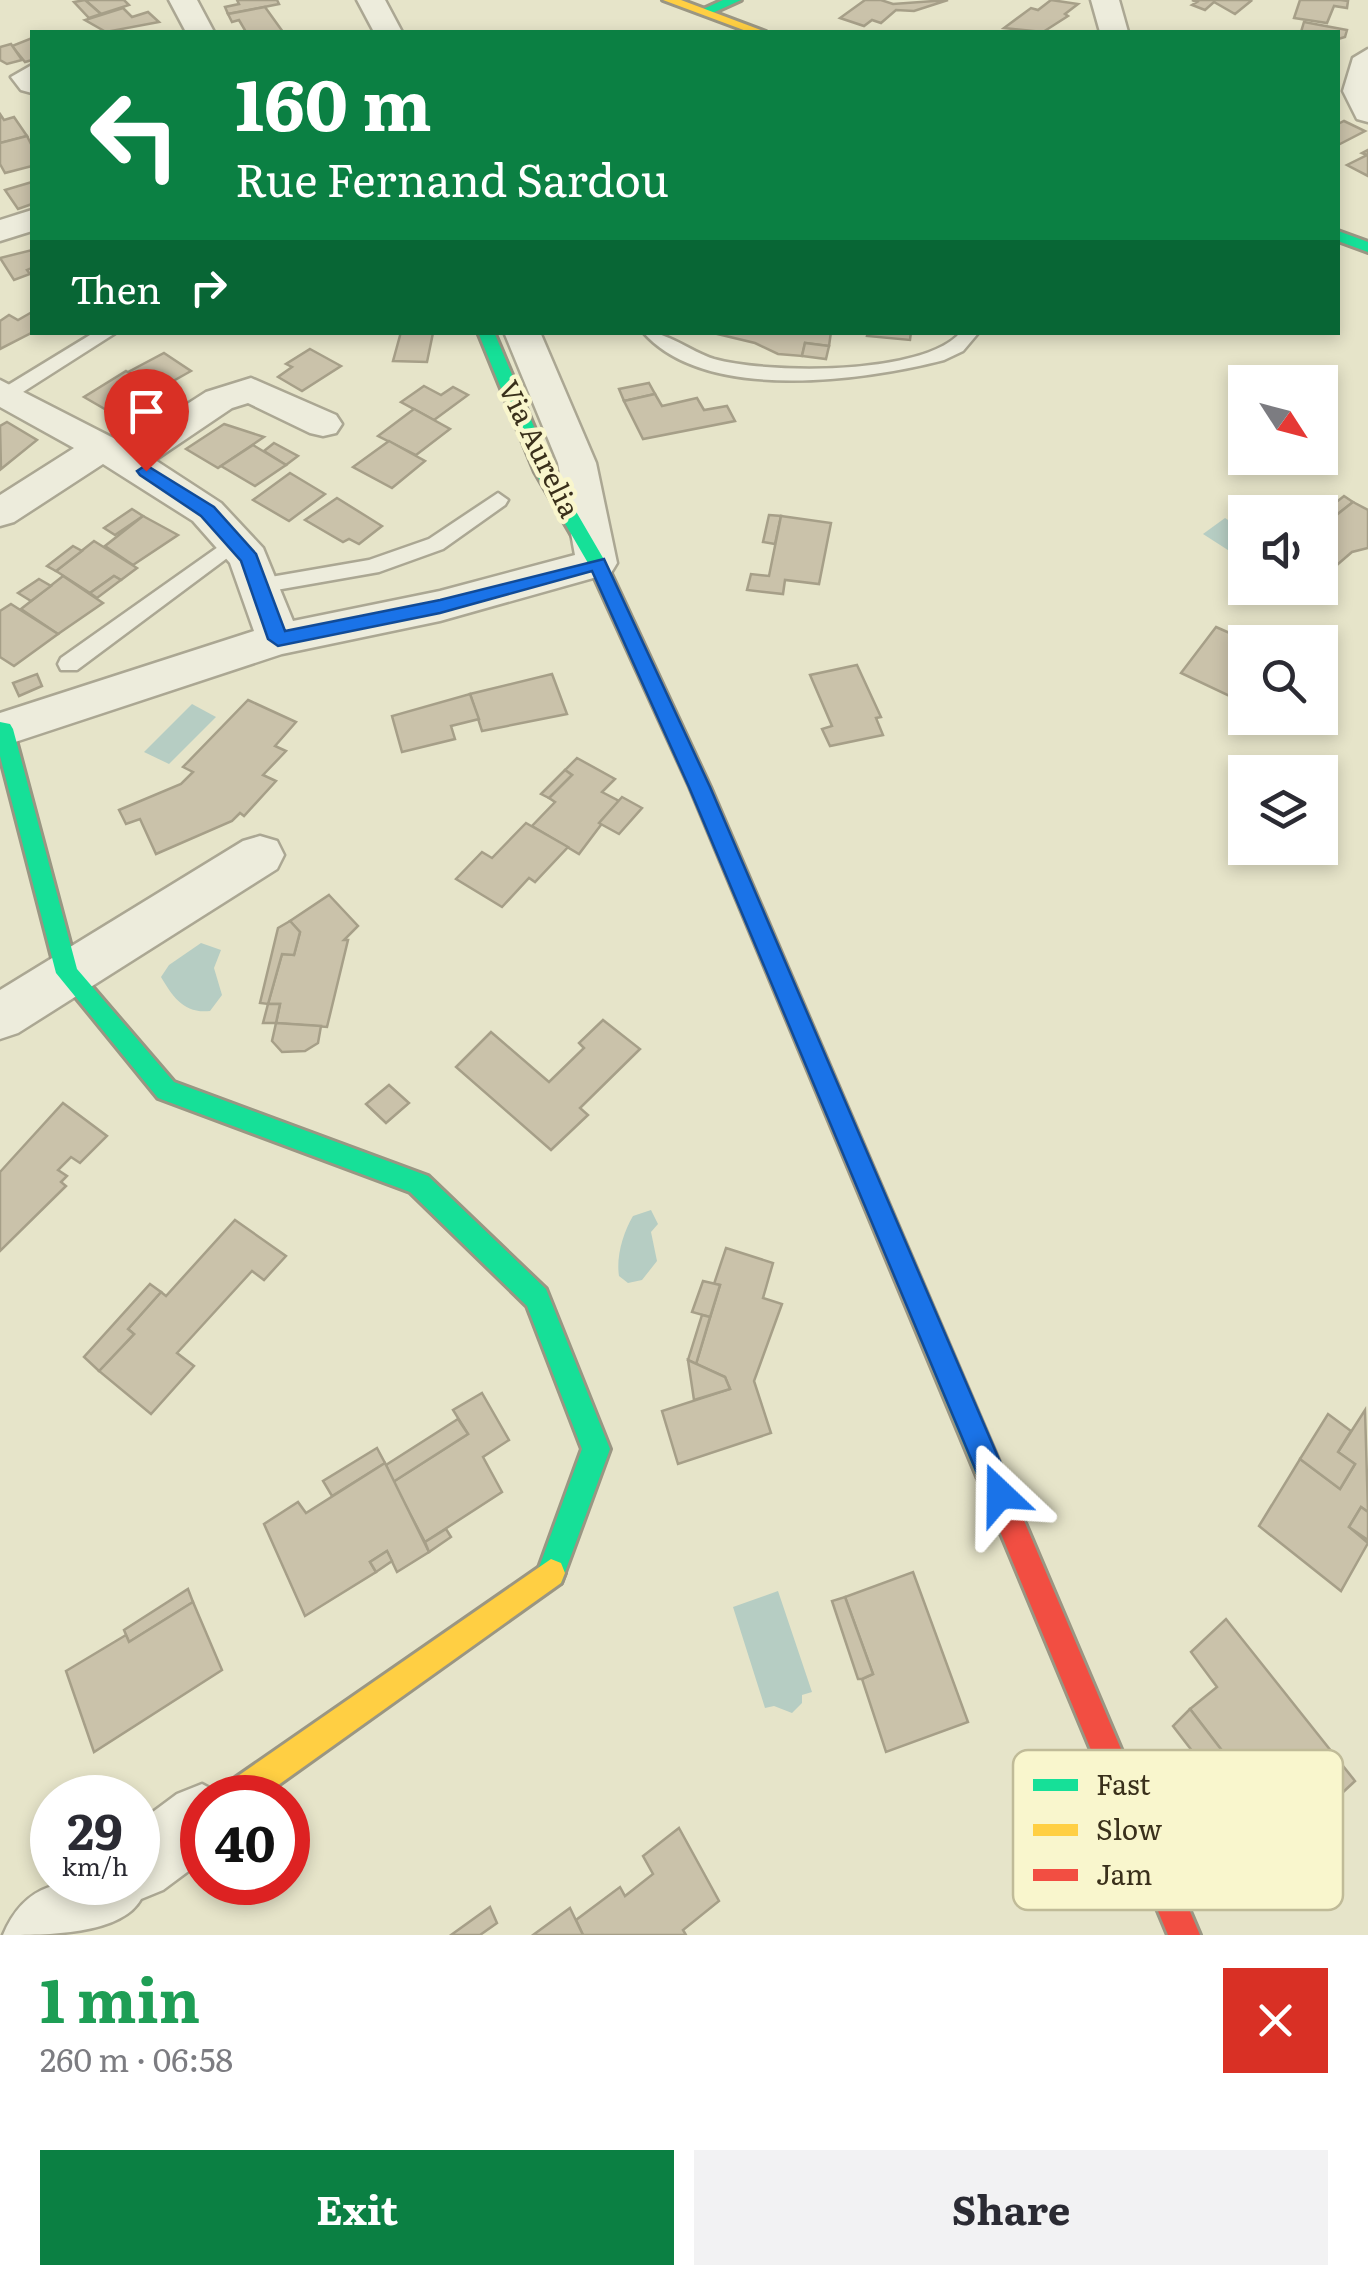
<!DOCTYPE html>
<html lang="en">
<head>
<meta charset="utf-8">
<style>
	body { margin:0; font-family:Literata,serif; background:#f2f2f3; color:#2b2b33; height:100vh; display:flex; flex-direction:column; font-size:38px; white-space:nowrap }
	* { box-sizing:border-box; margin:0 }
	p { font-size:32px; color:#7c7c81 }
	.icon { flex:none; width:55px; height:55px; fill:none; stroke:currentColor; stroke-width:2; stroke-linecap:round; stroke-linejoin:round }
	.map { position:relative; height:1935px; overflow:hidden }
	.details { display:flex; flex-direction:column; background:#fff; flex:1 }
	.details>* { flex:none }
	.top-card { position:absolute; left:30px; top:30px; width:1310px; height:305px; border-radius:0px; box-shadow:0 5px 15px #0003; background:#0b8043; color:#fff; overflow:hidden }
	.needle { width:65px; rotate:126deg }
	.fabs { position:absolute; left:1228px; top:365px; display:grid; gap:20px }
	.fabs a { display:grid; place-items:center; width:110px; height:110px; border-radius:0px; background:#fff; box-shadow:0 5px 15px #0003; font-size:50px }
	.speed { position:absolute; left:30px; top:1775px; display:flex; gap:20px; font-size:50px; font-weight:700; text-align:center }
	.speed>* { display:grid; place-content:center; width:130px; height:130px; border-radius:50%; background:#fff; box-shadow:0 5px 15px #0003; line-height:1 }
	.speed small { font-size:25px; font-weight:400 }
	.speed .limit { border:15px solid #d22; background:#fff; color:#111 }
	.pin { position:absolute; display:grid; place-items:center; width:85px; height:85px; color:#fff; margin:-102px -42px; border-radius:50% 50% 50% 0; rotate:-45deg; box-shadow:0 0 10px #0007 }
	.pin .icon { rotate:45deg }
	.me { position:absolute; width:110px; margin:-55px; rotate:337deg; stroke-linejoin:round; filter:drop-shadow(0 0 8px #0008) }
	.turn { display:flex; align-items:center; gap:35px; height:210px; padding:0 40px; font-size:45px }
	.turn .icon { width:130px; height:130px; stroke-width:2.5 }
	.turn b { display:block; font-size:70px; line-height:85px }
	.then { display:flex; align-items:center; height:95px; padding:0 40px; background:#0003; gap:20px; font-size:38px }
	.round { display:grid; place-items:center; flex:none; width:105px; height:105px; border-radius:0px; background:#f2f2f3 }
	.summary { display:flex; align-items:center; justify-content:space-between; height:170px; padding:0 40px }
	h1 { font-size:60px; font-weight:700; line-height:75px; color:#1e9e55 }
	.action { display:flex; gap:20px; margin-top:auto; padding:20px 40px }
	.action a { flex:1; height:115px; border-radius:0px; background:#0b8043; color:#fff; font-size:40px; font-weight:700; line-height:115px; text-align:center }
	.action a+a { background:#f2f2f3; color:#2b2b33 }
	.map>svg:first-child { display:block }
</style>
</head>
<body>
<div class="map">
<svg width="1368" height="1935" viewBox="0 0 1368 1935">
	<rect width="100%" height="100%" fill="#e6e4c9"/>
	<g fill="#b6cdc3">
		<polygon points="1225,518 1245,531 1245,561 1203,534"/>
		<polygon points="192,704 216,717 169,764 144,752"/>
		<path d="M 201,943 L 221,950 L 214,968 L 222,995 L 210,1011 C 184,1014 173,997 161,977 L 169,965 Z"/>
		<path d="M 651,1210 L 658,1224 L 651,1232 L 657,1261 L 642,1280 L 628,1283 L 619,1276 C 616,1257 623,1233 633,1216 Z"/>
		<polygon points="778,1591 812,1692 802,1695 802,1703 792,1713 774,1706 765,1708 733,1607"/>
	</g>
	<g fill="#cac2aa" stroke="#a69f88" stroke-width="2.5">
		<polygon points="85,0 124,0 129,5 101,14"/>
		<polygon points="85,0 101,14 89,18 74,2"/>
		<polygon points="237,0 277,0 279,4 228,14 225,7 239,4"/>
		<polygon points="881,0 893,4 948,0 914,11 896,10 881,23 872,20 864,26 840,18 865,0"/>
		<polygon points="1051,0 1078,4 1065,14 1068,16 1043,32 1004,28 1031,8 1038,10"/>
		<polygon points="1192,0 1249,0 1251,1 1235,14 1214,2 1205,10 1192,5 1197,2"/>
		<polygon points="1300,0 1341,0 1348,1 1347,8 1334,6 1327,23 1294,18"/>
		<polygon points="265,7 283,32 246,32 239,20 232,22 228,14"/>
		<polygon points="123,8 132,17 148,12 159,22 106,32 85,20"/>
		<polygon points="1304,22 1347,30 1345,37 1338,39 1338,32 1301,32"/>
		<polygon points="32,38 32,60 25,62 12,46"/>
		<polygon points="11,44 22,60 7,64 0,60 0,47"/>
		<polygon points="0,114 4,120 14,117 27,136 0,143"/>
		<polygon points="1344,121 1365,131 1338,145 1338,124"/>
		<polygon points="27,136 32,146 32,166 5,173 0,164 0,143"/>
		<polygon points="1368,150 1368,176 1347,165 1367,155 1362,153"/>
		<polygon points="32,182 32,204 18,209 5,190"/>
		<polygon points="32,250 32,268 27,270 30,274 14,280 0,258"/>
		<polygon points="32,312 33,332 0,349 0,321 9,315 18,320"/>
		<polygon points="401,332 433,333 427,362 393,361"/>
		<polygon points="709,332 831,332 829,346 805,343 802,356 778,354 755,343"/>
		<polygon points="868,332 911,332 910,340 867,336"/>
		<polygon points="805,343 829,346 826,359 802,356"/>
		<polygon points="310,349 341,366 302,391 278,377 292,367 286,364"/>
		<polygon points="164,353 191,371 157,390 128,372"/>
		<polygon points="126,371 151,386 110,412 84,397"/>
		<polygon points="649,383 655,394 624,401 619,389"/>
		<polygon points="424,386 441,395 453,387 468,395 434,420 401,402"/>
		<polygon points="655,394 662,406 697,398 704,410 727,406 735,421 643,439 624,401"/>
		<polygon points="414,409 450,429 416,455 378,436"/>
		<polygon points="7,422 37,440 1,469 0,426"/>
		<polygon points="224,424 264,437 218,468 186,449"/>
		<polygon points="389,441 425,461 392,488 353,467"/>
		<polygon points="274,443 298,456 286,465 264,451"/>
		<polygon points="253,445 286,465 255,486 221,466"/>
		<polygon points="290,473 325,494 289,521 253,500"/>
		<polygon points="1344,496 1353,502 1320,528 1320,515"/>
		<polygon points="337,498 382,526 359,544 349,539 343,542 305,520"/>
		<polygon points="1353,502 1368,510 1368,548 1352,552 1330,571 1320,565 1320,528"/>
		<polygon points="132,509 143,516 115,535 104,528"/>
		<polygon points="769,515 781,516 775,544 763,542"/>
		<polygon points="143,516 178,535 133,565 105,546"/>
		<polygon points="781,516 831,523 819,584 785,580 783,594 747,590 751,574 769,576"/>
		<polygon points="94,541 137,568 121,580 114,576 90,593 56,571"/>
		<polygon points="73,546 82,551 56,571 47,566"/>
		<polygon points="63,576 103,603 58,634 21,609"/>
		<polygon points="114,576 121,580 97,598 90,593"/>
		<polygon points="39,579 51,586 31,601 18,593"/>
		<polygon points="11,604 58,634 14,666 0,657 0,611"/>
		<polygon points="1216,627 1250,642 1245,642 1245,694 1240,701 1181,673"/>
		<polygon points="857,665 881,717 876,718 883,735 830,746 822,729 832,726 810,675"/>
		<polygon points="37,674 42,686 19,696 13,683"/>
		<polygon points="552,674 567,714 482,731 470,694"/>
		<polygon points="470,694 479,719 451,726 455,739 402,752 392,716"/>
		<polygon points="248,700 296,722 275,746 286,751 263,775 276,781 244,816 240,813 232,821 156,854 140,819 126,824 119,810 181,784 193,772 183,767"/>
		<polygon points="577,758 615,779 602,792 619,801 579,854 532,826 555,802 549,798 572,775 565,770"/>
		<polygon points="565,770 572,775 549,798 541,794"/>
		<polygon points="622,797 642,808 619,834 599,823"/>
		<polygon points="526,823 568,847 535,882 529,878 502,907 456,879 482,852 492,858"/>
		<polygon points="329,895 358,926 344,940 348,940 327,1027 276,1023 280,1004 268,1004 282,954 294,955 300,932 290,921"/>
		<polygon points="290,921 300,932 294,955 282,954 268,1004 260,1003 278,928"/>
		<polygon points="268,1004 280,1004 276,1023 263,1023"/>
		<polygon points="603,1020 640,1049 580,1108 588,1115 551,1150 456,1067 491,1032 549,1082 584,1048 579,1043"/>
		<polygon points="276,1023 321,1026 318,1043 305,1051 282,1052 272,1041"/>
		<polygon points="389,1085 409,1103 386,1123 366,1104"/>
		<polygon points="63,1103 107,1136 80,1163 71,1157 58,1170 67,1176 61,1182 66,1186 0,1251 0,1172"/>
		<polygon points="235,1220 286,1256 264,1280 252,1271 177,1353 194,1366 151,1414 99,1371 134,1334 128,1329 161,1292 166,1296"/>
		<polygon points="726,1248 773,1263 763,1298 782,1304 754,1381 771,1433 678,1464 662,1411 730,1389 725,1377 696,1364 720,1285 714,1284"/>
		<polygon points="703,1281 720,1285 710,1317 692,1312"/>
		<polygon points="150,1284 161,1292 128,1329 134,1334 99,1371 84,1357"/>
		<polygon points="702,1315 710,1317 696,1364 688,1360"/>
		<polygon points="688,1360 725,1377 730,1389 694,1400"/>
		<polygon points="482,1393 509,1440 483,1457 502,1492 425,1542 393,1482 468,1434 453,1410"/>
		<polygon points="1365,1410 1368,1512 1361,1507 1349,1527 1368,1543 1341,1591 1259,1526 1300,1459 1340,1489 1355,1464 1338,1452"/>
		<polygon points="1328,1414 1351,1431 1338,1452 1355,1464 1340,1489 1300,1459"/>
		<polygon points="458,1419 468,1434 393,1482 386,1465"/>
		<polygon points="377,1448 385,1463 332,1496 323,1481"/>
		<polygon points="385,1463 429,1552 397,1572 387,1551 370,1562 376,1572 305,1616 264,1524 298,1502 306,1513"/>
		<polygon points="1361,1507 1368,1512 1368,1540 1349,1527"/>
		<polygon points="446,1529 451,1537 429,1552 425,1542"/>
		<polygon points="387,1551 392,1561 376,1572 370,1562"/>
		<polygon points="913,1572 968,1722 886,1752 862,1679 873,1674 845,1597"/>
		<polygon points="188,1589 193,1602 129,1642 124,1630"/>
		<polygon points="845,1597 873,1674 862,1679 858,1679 832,1601"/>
		<polygon points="193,1602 222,1670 94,1752 66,1671 126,1635 129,1642"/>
		<polygon points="1226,1619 1355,1781 1298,1834 1254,1776 1247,1783 1190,1709 1217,1687 1191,1652"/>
		<polygon points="1190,1709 1247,1783 1230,1800 1173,1726"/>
		<polygon points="679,1828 719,1901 683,1930 686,1935 583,1935 576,1920 620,1887 625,1896 653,1874 643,1856"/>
		<polygon points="490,1907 497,1923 480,1935 451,1935"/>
		<polygon points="570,1908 583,1935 533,1935"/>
	</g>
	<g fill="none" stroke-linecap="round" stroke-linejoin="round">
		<g stroke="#aba793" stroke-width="5">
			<g id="lane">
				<polygon points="95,332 117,332 12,399 0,400 0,390"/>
				<path d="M 643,332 C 669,332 689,351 714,359 C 767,374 924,376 961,332 L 979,332 L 963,351 L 944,360 C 863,381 705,403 643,332 Z"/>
				<polygon points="498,493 508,500 505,505 443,549 379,572 259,593 249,586 259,579 369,560 429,539"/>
				<polygon points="235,535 245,542 242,547 77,670 61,670 58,664 61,658"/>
			</g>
		</g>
		<g stroke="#aba793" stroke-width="5">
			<g id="street">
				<polygon points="169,0 197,0 214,32 186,32"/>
				<polygon points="357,0 385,0 402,32 374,32"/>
				<polygon points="1091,0 1119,0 1128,32 1100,32"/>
				<polygon points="1368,49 1368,122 1357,119 1343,91 1353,58"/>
				<polygon points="32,65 32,93 21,90 11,77"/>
				<polygon points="32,210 32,231 0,241 0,220"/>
				<polygon points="504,332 540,332 596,463 617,563 611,573 440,621 282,654 0,747 0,713 254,631 230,563 193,521 103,464 14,522 0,526 0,495 74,448 0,407 0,380 125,444 206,392 251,378 336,415 342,424 336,433 323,436 310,433 248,403 232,408 155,460 221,503 263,548 293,621 440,591 575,555 558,463"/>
				<polygon points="260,836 277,841 284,855 277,869 18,1033 0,1039 0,990 243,841"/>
				<path d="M 202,1784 L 228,1798 L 202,1798 L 202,1861 L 163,1890 L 141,1899 C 121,1935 46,1935 3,1935 C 30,1871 78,1882 138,1882 L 138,1823 L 177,1794 Z"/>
			</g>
		</g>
		<g stroke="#9a9683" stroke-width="6">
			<g id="fast">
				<polygon points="723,0 741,0 708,15 697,12"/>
				<polygon points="1338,231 1368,242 1368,252 1338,241"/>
				<polygon points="478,332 494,332 553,472 606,563 710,787 1011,1490 1015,1500 1011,1510 1001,1514 991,1510 690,787 588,563 535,472"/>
				<polygon points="0,722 10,724 13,729 77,969 174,1082 428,1176 546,1289 610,1449 561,1583 551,1587 541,1583 537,1573 582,1449 527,1306 410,1192 158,1098 56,973 0,756"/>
			</g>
		</g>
		<g stroke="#9a9683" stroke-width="6">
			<g id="slow">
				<polygon points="663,0 681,0 766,32 749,32"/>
				<polygon points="551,1559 561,1563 565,1573 561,1583 260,1798 218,1798 222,1787"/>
			</g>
		</g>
		<g stroke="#9a9683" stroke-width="6">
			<polygon id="jam" points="1001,1486 1011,1490 1200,1935 1168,1935 987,1500 991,1490"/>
		</g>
		<use href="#lane" fill="#edecdc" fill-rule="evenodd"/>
		<use href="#street" fill="#edecdc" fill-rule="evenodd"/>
		<use href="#fast" fill="#16e098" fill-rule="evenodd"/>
		<use href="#slow" fill="#ffcf43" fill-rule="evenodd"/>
		<use href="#jam" fill="#f24e42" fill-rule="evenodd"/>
	</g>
	<polygon fill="#1a73e8" stroke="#114b97" stroke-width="2.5" points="146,465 214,507 256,554 285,631 440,600 604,559 710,787 1010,1485 1014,1494 1010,1504 1000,1509 990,1504 689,787 592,571 440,613 278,646 268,639 241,561 201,516 140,475 137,471"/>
	<g text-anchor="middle" stroke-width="9" stroke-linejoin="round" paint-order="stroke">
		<g font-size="28" fill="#3a301b" stroke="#f9f6cd">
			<text transform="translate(539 449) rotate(64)" y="10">Via Aurelia</text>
		</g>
	</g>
	<rect x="1013" y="1750" width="330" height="160" rx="15" fill="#f9f6cd" stroke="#c0bb98" stroke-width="2.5"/>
	<rect x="1033" y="1779" width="45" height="12" fill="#16e098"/>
	<rect x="1033" y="1824" width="45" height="12" fill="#ffcf43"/>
	<rect x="1033" y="1869" width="45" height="12" fill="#f24e42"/>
	<g font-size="28" fill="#3a301b">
		<text x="1096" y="1795">Fast</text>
		<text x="1096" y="1840">Slow</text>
		<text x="1096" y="1885">Jam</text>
	</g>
</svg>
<div class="fabs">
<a><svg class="needle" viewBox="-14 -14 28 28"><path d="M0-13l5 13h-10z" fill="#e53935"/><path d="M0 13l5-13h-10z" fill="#7c7c81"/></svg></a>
<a><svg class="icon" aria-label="sound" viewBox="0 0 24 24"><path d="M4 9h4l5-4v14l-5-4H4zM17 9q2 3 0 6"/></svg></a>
<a><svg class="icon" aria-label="search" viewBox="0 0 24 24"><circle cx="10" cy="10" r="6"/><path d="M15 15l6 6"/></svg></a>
<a><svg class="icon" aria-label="layers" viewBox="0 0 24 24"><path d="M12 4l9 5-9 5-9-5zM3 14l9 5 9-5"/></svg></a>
</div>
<div class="speed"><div>29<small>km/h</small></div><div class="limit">40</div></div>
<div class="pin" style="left:146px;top:471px;background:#d93025"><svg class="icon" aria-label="arrive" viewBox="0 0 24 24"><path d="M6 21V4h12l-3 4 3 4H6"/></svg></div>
<svg class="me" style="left:1000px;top:1494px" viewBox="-20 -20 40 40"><path d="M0-17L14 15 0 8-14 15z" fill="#1a73e8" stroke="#fff" stroke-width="4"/></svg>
<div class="top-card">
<div class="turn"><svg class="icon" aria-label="left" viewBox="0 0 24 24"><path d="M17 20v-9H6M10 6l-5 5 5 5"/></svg><div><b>160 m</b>Rue Fernand Sardou</div></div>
<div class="then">Then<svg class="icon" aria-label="right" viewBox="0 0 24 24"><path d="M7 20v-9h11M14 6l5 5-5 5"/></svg></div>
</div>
</div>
<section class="details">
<div class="summary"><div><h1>1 min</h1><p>260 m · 06:58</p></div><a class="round" style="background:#d93025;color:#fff"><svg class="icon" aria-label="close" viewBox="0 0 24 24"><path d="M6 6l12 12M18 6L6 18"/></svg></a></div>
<div class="action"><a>Exit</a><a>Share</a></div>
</section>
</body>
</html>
